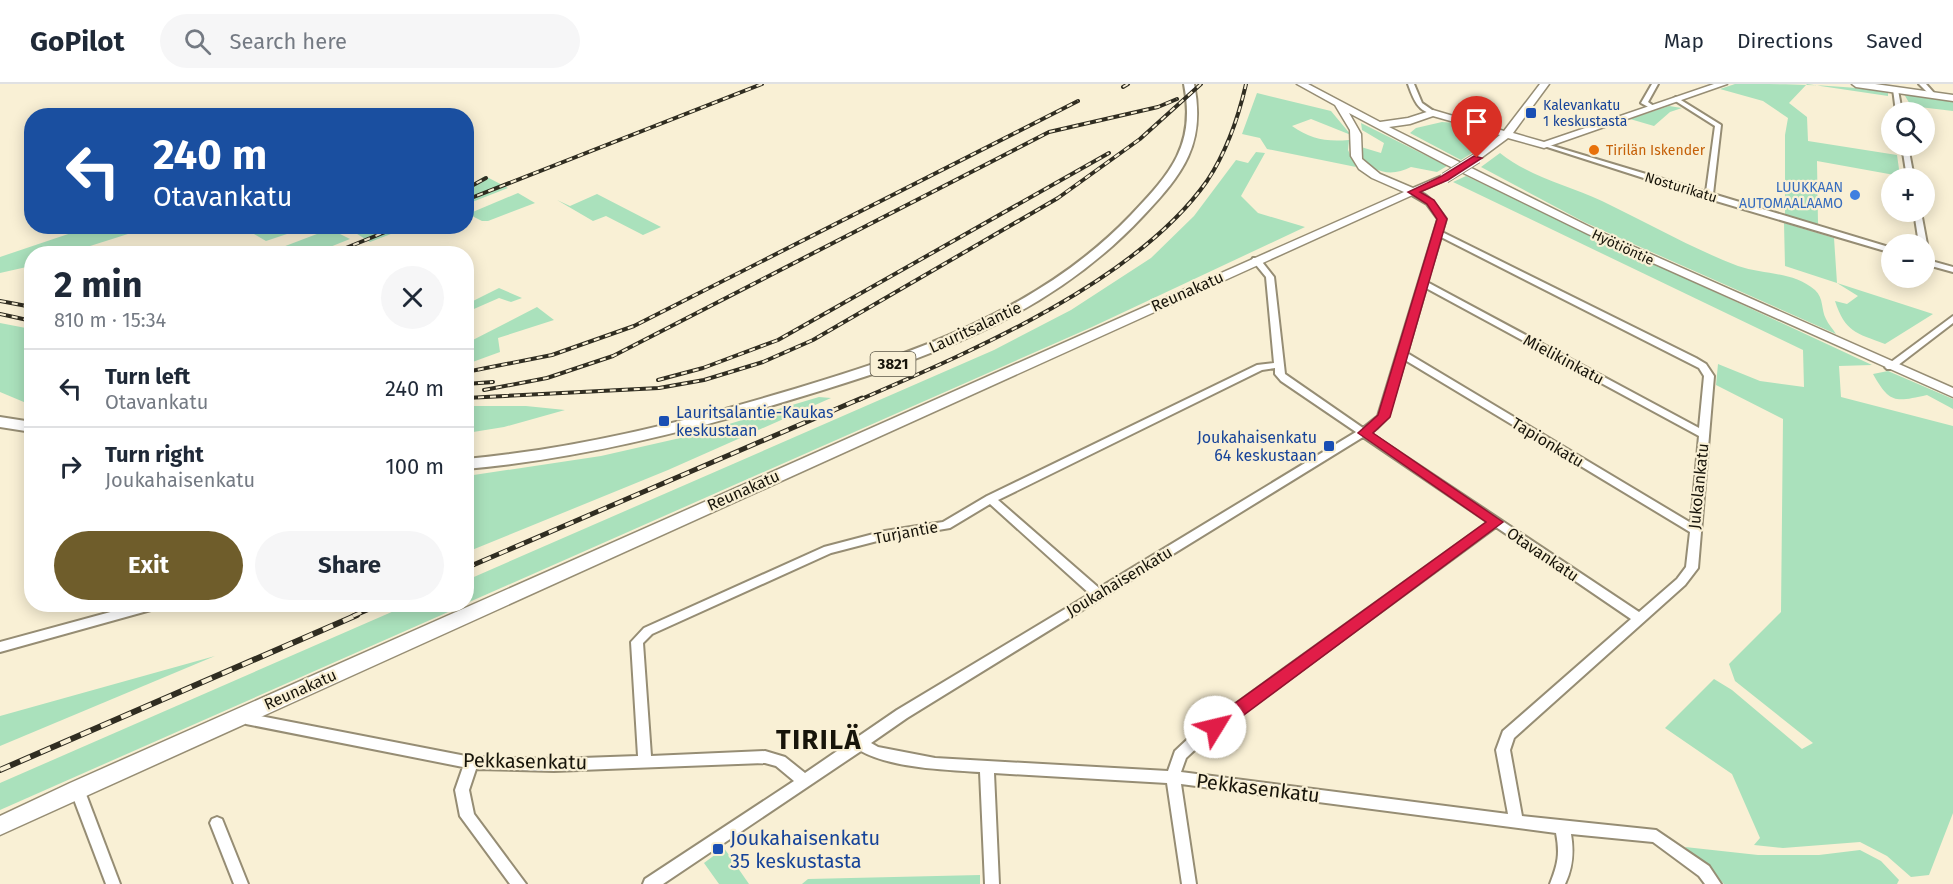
<!DOCTYPE html>
<html lang="en">
<head>
<meta charset="utf-8">
<style>
	body { margin:0; font-family:"Fira Sans",sans-serif; background:#f6f6f7; color:#1f2937; height:100vh; display:flex; flex-direction:column; font-size:22px; white-space:nowrap }
	* { box-sizing:border-box; margin:0 }
	p { font-size:20px; color:#747a83 }
	.icon { flex:none; width:33px; height:33px; fill:none; stroke:currentColor; stroke-width:2; stroke-linecap:round; stroke-linejoin:round }
	.map { position:relative; flex:1; overflow:hidden }
	.side { position:absolute; left:24px; top:162px; width:450px; height:366px; display:flex; flex-direction:column; background:#fff; border-radius:24px; box-shadow:0 3px 15px #0003 }
	.side>* { flex:none }
	.guide { position:absolute; left:24px; top:24px; width:450px; height:126px; border-radius:24px; box-shadow:0 3px 15px #0003; background:#1a4fa0; color:#fff; overflow:hidden }
	.controls { position:absolute; left:1881px; top:18px; display:grid; gap:12px }
	.controls a { display:grid; place-items:center; width:54px; height:54px; border-radius:50%; background:#fff; box-shadow:0 3px 15px #0003; font-size:30px }
	.pin { position:absolute; display:grid; place-items:center; width:51px; height:51px; color:#fff; margin:-62px -26px; border-radius:50% 50% 50% 0; rotate:-45deg; box-shadow:0 0 6px #0007 }
	.pin .icon { rotate:45deg }
	.me { position:absolute; width:66px; margin:-33px; rotate:54deg; stroke-linejoin:round; filter:drop-shadow(0 0 4px #0008) }
	.turn { display:flex; align-items:center; gap:21px; height:126px; padding:0 30px; font-size:27px }
	.turn .icon { width:78px; height:78px; stroke-width:2.5 }
	.turn b { display:block; font-size:42px; line-height:51px }
	.round { display:grid; place-items:center; flex:none; width:63px; height:63px; border-radius:32px; background:#f6f6f7 }
	.summary { display:flex; align-items:center; justify-content:space-between; height:102px; padding:0 30px }
	h1 { font-size:36px; font-weight:700; line-height:45px }
	.primary-button { display:flex; gap:12px; margin-top:auto; padding:12px 30px }
	.primary-button a { flex:1; height:69px; border-radius:36px; background:#6f5d2b; color:#fff; font-size:24px; font-weight:700; line-height:69px; text-align:center }
	.primary-button a+a { background:#f6f6f7; color:#1f2937 }
	ul { padding:0; list-style:none }
	li { display:flex; align-items:center; gap:18px; height:78px; padding:0 30px; border-top:2px solid #e0e1e3 }
	li div { flex:1 }
	li b { display:block; font-size:22px }
	li em { font-style:normal }
	header { display:flex; align-items:center; gap:36px; box-sizing:border-box; height:84px; padding:0 30px; background:#fff; border-bottom:2px solid #e0e1e3 }
	header strong { font-size:28px }
	nav { display:flex; gap:33px; margin-inline-start:auto; font-size:21px }
	.search { width:420px; height:54px; background:#f6f6f7; display:flex; align-items:center; gap:15px; box-sizing:border-box; padding:0 21px; border-radius:33px; color:#747a83; font-size:22px }
	.map>svg:first-child { display:block }
</style>
</head>
<body>
<header>
<strong>GoPilot</strong>
<div class="search"><svg class="icon" aria-label="search" viewBox="0 0 24 24"><circle cx="10" cy="10" r="6"/><path d="M15 15l6 6"/></svg>Search here</div>
<nav><a>Map</a><a>Directions</a><a>Saved</a></nav>
</header>
<div class="map">
<svg width="1953" height="800" viewBox="0 0 1953 800">
	<rect width="100%" height="100%" fill="#f9f0d5"/>
	<g fill="#aae1bc">
		<path d="M 1735,0 C 1781,0 1846,0 1888,9 L 1888,12 L 1807,0 L 1789,19 L 1807,33 L 1808,57 L 1897,71 L 1900,92 L 1817,77 L 1818,140 L 1785,131 L 1785,51 L 1788,34 L 1763,17 L 1720,5 Z"/>
		<path d="M 1257,9 L 1331,27 L 1351,51 L 1311,35 L 1292,42 C 1311,55 1325,58 1349,56 L 1348,66 L 1356,83 L 1267,65 L 1260,54 L 1242,50 Z"/>
		<polygon points="1904,10 1953,15 1953,27 1911,22"/>
		<polygon points="1669,22 1682,24 1670,28 1654,42 1630,35"/>
		<polygon points="1442,38 1456,39 1480,47 1486,57 1483,62 1461,76 1410,49 1416,44"/>
		<path d="M 1361,39 L 1447,82 L 1437,88 L 1411,83 C 1392,93 1373,89 1359,72 L 1361,63 L 1381,69 L 1384,59 L 1362,46 Z"/>
		<polygon points="1256,68 1265,69 1241,112 1258,129 1305,143 1092,243 467,519 467,496 994,266 1071,226 1151,174 1194,132 1236,76 1248,79"/>
		<path d="M 1500,69 C 1530,93 1568,101 1602,117 C 1648,139 1691,164 1738,182 C 1764,191 1793,187 1815,206 C 1824,214 1821,226 1826,235 C 1828,240 1833,245 1836,250 L 1584,138 L 1481,83 Z"/>
		<polygon points="485,92 508,104 467,120 467,103"/>
		<polygon points="1466,92 1872,281 1839,282 1841,313 1953,342 1953,729 1929,791 1911,793 1887,772 1860,758 1783,764 1754,761 1760,754 1732,690 1665,644 1714,595 1732,606 1802,665 1813,659 1735,597 1729,580 1781,528 1783,335 1716,301 1718,280 1760,297 1804,303 1803,266 1453,98"/>
		<polygon points="518,109 535,119 488,137 482,137 468,130"/>
		<polygon points="597,110 661,143 643,151 606,132 593,137 557,116 570,122"/>
		<path d="M 1784,139 L 1834,154 L 1837,199 L 1933,230 L 1885,260 C 1856,249 1845,248 1835,217 L 1847,220 L 1858,212 L 1837,199 L 1785,182 Z"/>
		<polygon points="89,143 150,143 68,169 32,170 31,182 0,189 0,173"/>
		<polygon points="266,143 266,142 308,143 266,157 254,150"/>
		<polygon points="346,143 409,143 370,158"/>
		<polygon points="330,145 350,155 315,169 267,169"/>
		<polygon points="499,204 522,214 511,218 499,214 467,228 467,220"/>
		<polygon points="537,223 554,236 498,254 500,268 467,280 467,259"/>
		<polygon points="0,239 31,245 31,321 0,308"/>
		<path d="M 1888,287 L 1953,315 L 1953,325 L 1927,311 C 1895,318 1890,320 1873,290 Z"/>
		<polygon points="819,313 831,314 668,386 467,468 467,392 601,372 689,352"/>
		<polygon points="467,322 526,322 565,326 504,343 467,349"/>
		<polygon points="410,520 464,521 0,726 0,699"/>
		<polygon points="215,572 0,662 0,632"/>
		<polygon points="1685,763 1758,771 1819,771 1860,766 1881,777 1899,796 1897,800 1724,800"/>
		<polygon points="724,764 749,800 719,800 704,779"/>
		<polygon points="980,791 980,800 802,800 808,795"/>
	</g>
	<g fill="none" stroke-linecap="round" stroke-linejoin="round">
		<g stroke="#968d74" stroke-width="4">
			<g id="street">
				<path d="M 1408,0 L 1414,0 L 1422,19 L 1435,28 L 1435,30 C 1418,29 1413,14 1408,0 Z"/>
				<polygon points="1652,0 1658,0 1648,18 1655,23 1652,25 1641,19"/>
				<polygon points="1919,0 1926,0 1935,10 1935,12 1931,12"/>
				<polygon points="1893,5 1898,6 1902,28 1896,28"/>
				<polygon points="1676,13 1721,41 1713,110 1892,164 1892,169 1706,114 1541,61 1546,60 1706,108 1715,42 1674,16 1673,15"/>
				<polygon points="1902,62 1908,62 1914,94 1907,94"/>
				<path d="M 1410,106 C 1427,106 1437,123 1446,135 L 1442,148 L 1696,274 L 1706,280 L 1714,292 L 1698,484 L 1685,501 L 1514,654 L 1510,666 L 1522,732 L 1656,746 L 1709,782 L 1721,800 L 1705,800 L 1699,792 L 1653,758 L 1571,750 C 1574,768 1573,783 1565,800 L 1550,800 C 1558,780 1560,770 1556,749 L 1181,700 L 1196,800 L 1182,800 L 1167,699 L 994,689 L 999,800 L 985,800 L 980,688 C 945,686 892,684 861,667 L 663,800 L 643,800 L 645,795 L 794,697 L 776,682 L 765,679 L 554,687 L 476,685 L 469,706 L 474,730 L 526,800 L 510,800 L 460,732 L 455,706 L 463,683 L 251,641 L 246,640 L 241,629 L 242,625 L 247,624 L 252,625 L 255,631 L 471,673 L 554,675 L 638,672 L 631,558 L 644,544 L 824,463 L 885,447 L 943,438 L 987,412 L 1257,281 L 1274,279 L 1266,193 L 1252,176 L 1253,174 L 1259,174 L 1274,193 L 1285,290 L 1363,344 L 1378,332 L 1438,135 L 1427,120 L 1410,110 ZM 1441,153 L 1699,284 L 1704,292 L 1699,344 L 1427,198 ZM 1426,204 L 1699,352 L 1691,439 L 1407,269 ZM 1405,276 L 1690,448 L 1686,483 L 1677,495 L 1639,528 L 1370,349 L 1377,344 L 1388,333 ZM 1275,284 L 1275,290 L 1281,297 L 1356,348 L 1099,504 L 998,416 L 1262,286 ZM 1363,353 L 1488,438 L 1191,652 L 1175,667 L 1168,687 L 935,674 L 878,663 L 871,659 L 907,634 ZM 990,420 L 1090,510 L 897,626 L 805,689 L 785,673 L 765,667 L 651,672 L 643,559 L 652,550 L 831,469 L 885,455 L 950,444 ZM 1496,443 L 1631,535 L 1503,647 L 1496,666 L 1508,730 L 1181,688 L 1186,674 L 1201,660 Z"/>
				<polygon points="1914,128 1921,128 1927,160 1926,162 1919,160"/>
				<polygon points="1924,175 1953,183 1953,188 1924,180"/>
				<polygon points="1953,232 1953,239 1893,285 1887,285 1885,283 1887,281"/>
				<polygon points="140,520 164,520 162,523 158,524 0,568 0,558"/>
				<polygon points="77,699 82,701 84,705 120,800 106,800 70,705 72,701"/>
				<polygon points="217,733 222,735 248,800 234,800 210,739 212,735"/>
			</g>
		</g>
		<g stroke="#968d74" stroke-width="3">
			<g id="secondary">
				<polygon points="1297,0 1308,0 1380,38 1408,34 1433,26 1504,47 1540,0 1549,0 1513,49 1544,58 1714,0 1727,0 1544,64 1508,54 1477,77 1472,74 1473,72 1500,51 1433,32 1410,40 1389,43 1596,146 1953,304 1953,313 1588,150 1445,80 1349,29 1361,50 1362,75 1380,90 1413,104 1441,92 1450,94 0,751 0,732 70,699 1404,108 1372,94 1359,85 1351,72 1350,46 1335,21"/>
				<polygon points="1852,0 1875,0 1953,11 1953,17 1856,3"/>
			</g>
		</g>
		<g stroke="#968d74" stroke-width="4">
			<g id="primary">
				<path d="M 1184,0 L 1194,0 C 1206,60 1183,90 1143,132 C 1046,236 922,276 790,316 C 684,349 577,375 466,385 L 466,375 C 574,365 677,340 781,309 C 908,271 1036,230 1131,131 C 1171,89 1196,61 1184,0 Z"/>
				<polygon points="0,333 32,338 32,348 0,343"/>
			</g>
		</g>
		<use href="#street" fill="#fff" fill-rule="evenodd"/>
		<use href="#secondary" fill="#fff" fill-rule="evenodd"/>
		<use href="#primary" fill="#fff" fill-rule="evenodd"/>
		<g stroke="#302d21" stroke-width="4">
			<g id="rail-far2">
				<polyline points="1123,3 1128,0"/>
				<polyline points="466,105 486,94"/>
				<polyline points="466,116 762,0"/>
				<polyline points="331,170 400,142"/>
				<polyline points="0,217 32,223"/>
				<polyline points="0,230 32,237"/>
				<polyline points="466,288 552,271 634,242 1078,17"/>
				<polyline points="658,296 703,284 778,256 1109,69"/>
				<polyline points="466,300 493,298"/>
				<polyline points="484,306 547,294 613,272 1049,48 1158,23 1177,15"/>
				<polyline points="466,314 659,304 704,296 763,278 813,256 1058,114 1140,55 1201,0"/>
				<path d="M 859,316 C 970,268 1136,198 1207,97 C 1227,67 1238,35 1246,0"/>
			</g>
		</g>
		<g stroke="#302d21" stroke-width="5">
			<g id="rail-far1">
				<polyline points="466,484 862,314"/>
				<polyline points="353,532 381,520"/>
			</g>
		</g>
		<g stroke="#302d21" stroke-width="6">
			<polyline id="rail" points="0,686 357,531"/>
		</g>
		<use href="#rail-far2" stroke="#f9f0d5" stroke-width="2" stroke-dasharray="6" stroke-linecap="butt"/>
		<use href="#rail-far1" stroke="#f9f0d5" stroke-width="3" stroke-dasharray="9" stroke-linecap="butt"/>
		<use href="#rail" stroke="#f9f0d5" stroke-width="4" stroke-dasharray="11" stroke-linecap="butt"/>
		<g stroke="#968d74" stroke-width="12" stroke-linecap="butt">
			<polyline id="secondary-bridge" points="1445,94 1477,74"/>
		</g>
		<use href="#secondary-bridge" stroke="#fff" stroke-width="10"/>
	</g>
	<polygon fill="#e11d48" stroke="#92132f" stroke-width="1.5" points="1474,72 1482,74 1448,96 1420,108 1434,116 1447,135 1390,333 1373,349 1503,438 1221,648 1209,648 1206,643 1209,638 1486,438 1358,349 1378,331 1437,135 1427,120 1408,108 1442,92"/>
	<g fill="#1a4fb4" stroke="#f9f0d5" stroke-width="2">
		<rect x="1525" y="23" width="12" height="12" rx="3"/>
		<rect x="658" y="331" width="12" height="12" rx="3"/>
		<rect x="1323" y="356" width="12" height="12" rx="3"/>
		<rect x="712" y="759" width="12" height="12" rx="3"/>
	</g>
	<circle fill="#e8710a" stroke="#f9f0d5" stroke-width="2" cx="1594" cy="66" r="6"/>
	<circle fill="#3f7fe0" stroke="#f9f0d5" stroke-width="2" cx="1855" cy="111" r="6"/>
	<g text-anchor="middle" stroke-width="4.5" stroke-linejoin="round" paint-order="stroke">
		<g font-size="14" fill="#164399" stroke="#f9f0d5" text-anchor="start">
			<text x="1543" y="26">Kalevankatu<tspan x="1543" dy="16">1 keskustasta</tspan></text>
		</g>
		<g font-size="14" fill="#c56008" stroke="#f9f0d5" text-anchor="start">
			<text x="1606" y="71">Tirilän Iskender</text>
		</g>
		<g font-size="14" fill="#17140a" stroke="#f9f0d5">
			<text transform="translate(1681 103) rotate(17)" y="5">Nosturikatu</text>
			<text transform="translate(1623 163) rotate(25)" y="5">Hyötiöntie</text>
		</g>
		<g font-size="14" fill="#366cbe" stroke="#f9f0d5" text-anchor="end">
			<text x="1843" y="108">LUUKKAAN<tspan x="1843" dy="16">AUTOMAALAAMO</tspan></text>
		</g>
		<rect fill="#f9f0d5" stroke="#5b5647" stroke-width="1.5" x="870.5" y="268" width="45" height="24" rx="4.5"/>
		<g font-size="15" font-weight="bold" fill="#17140a">
			<text x="893" y="285">3821</text>
		</g>
		<g font-size="16" fill="#17140a" stroke="#f9f0d5">
			<text transform="translate(1187 207) rotate(-24)" y="6">Reunakatu</text>
			<text transform="translate(975 243) rotate(-25)" y="6">Lauritsalantie</text>
			<text transform="translate(1564 275) rotate(28)" y="6">Mielikinkatu</text>
			<text transform="translate(1548 358) rotate(31)" y="6">Tapionkatu</text>
			<text transform="translate(1698 402) rotate(-84)" y="6">Jukolankatu</text>
			<text transform="translate(743 406) rotate(-24)" y="6">Reunakatu</text>
			<text transform="translate(906 448) rotate(-11)" y="6">Turjantie</text>
			<text transform="translate(1543 470) rotate(34)" y="6">Otavankatu</text>
			<text transform="translate(1119 497) rotate(-31)" y="6">Joukahaisenkatu</text>
			<text transform="translate(300 605) rotate(-24)" y="6">Reunakatu</text>
		</g>
		<g font-size="16" fill="#164399" stroke="#f9f0d5" text-anchor="start">
			<text x="676" y="334">Lauritsalantie-Kaukas<tspan x="676" dy="18">keskustaan</tspan></text>
			<text x="1317" y="359" text-anchor="end">Joukahaisenkatu<tspan x="1317" dy="18">64 keskustaan</tspan></text>
		</g>
		<g font-size="20" fill="#17140a" stroke="#f9f0d5">
			<text transform="translate(525 677) rotate(1)" y="7">Pekkasenkatu</text>
			<text transform="translate(1258 704) rotate(7)" y="7">Pekkasenkatu</text>
		</g>
		<g font-size="20" fill="#164399" stroke="#f9f0d5" text-anchor="start">
			<text x="730" y="761">Joukahaisenkatu<tspan x="730" dy="23">35 keskustasta</tspan></text>
		</g>
		<g font-size="27" font-weight="bold" letter-spacing="1.5" fill="#17140a" stroke="#f9f0d5">
			<text x="819" y="665">TIRILÄ</text>
		</g>
	</g>
</svg>
<div class="controls">
<a><svg class="icon" aria-label="search" viewBox="0 0 24 24"><circle cx="10" cy="10" r="6"/><path d="M15 15l6 6"/></svg></a>
<a>+</a>
<a>−</a>
</div>
<div class="pin" style="left:1477px;top:74px;background:#d93025"><svg class="icon" aria-label="arrive" viewBox="0 0 24 24"><path d="M6 21V4h12l-3 4 3 4H6"/></svg></div>
<svg class="me" style="left:1215px;top:643px" viewBox="-20 -20 40 40"><circle r="19" fill="#fff"/><path d="M0-13L10 11 0 6-10 11z" fill="#e11d48"/></svg>
<div class="guide">
<div class="turn"><svg class="icon" aria-label="left" viewBox="0 0 24 24"><path d="M17 20v-9H6M10 6l-5 5 5 5"/></svg><div><b>240 m</b>Otavankatu</div></div>
</div>
<section class="side">
<div class="summary"><div><h1>2 min</h1><p>810 m · 15:34</p></div><a class="round"><svg class="icon" aria-label="close" viewBox="0 0 24 24"><path d="M6 6l12 12M18 6L6 18"/></svg></a></div>
<ul>
<li><svg class="icon" aria-label="left" viewBox="0 0 24 24"><path d="M17 20v-9H6M10 6l-5 5 5 5"/></svg><div><b>Turn left</b><p>Otavankatu</p></div><em>240 m</em></li>
<li><svg class="icon" aria-label="right" viewBox="0 0 24 24"><path d="M7 20v-9h11M14 6l5 5-5 5"/></svg><div><b>Turn right</b><p>Joukahaisenkatu</p></div><em>100 m</em></li>
</ul>
<div class="primary-button"><a>Exit</a><a>Share</a></div>
</section>
</div>
</body>
</html>
